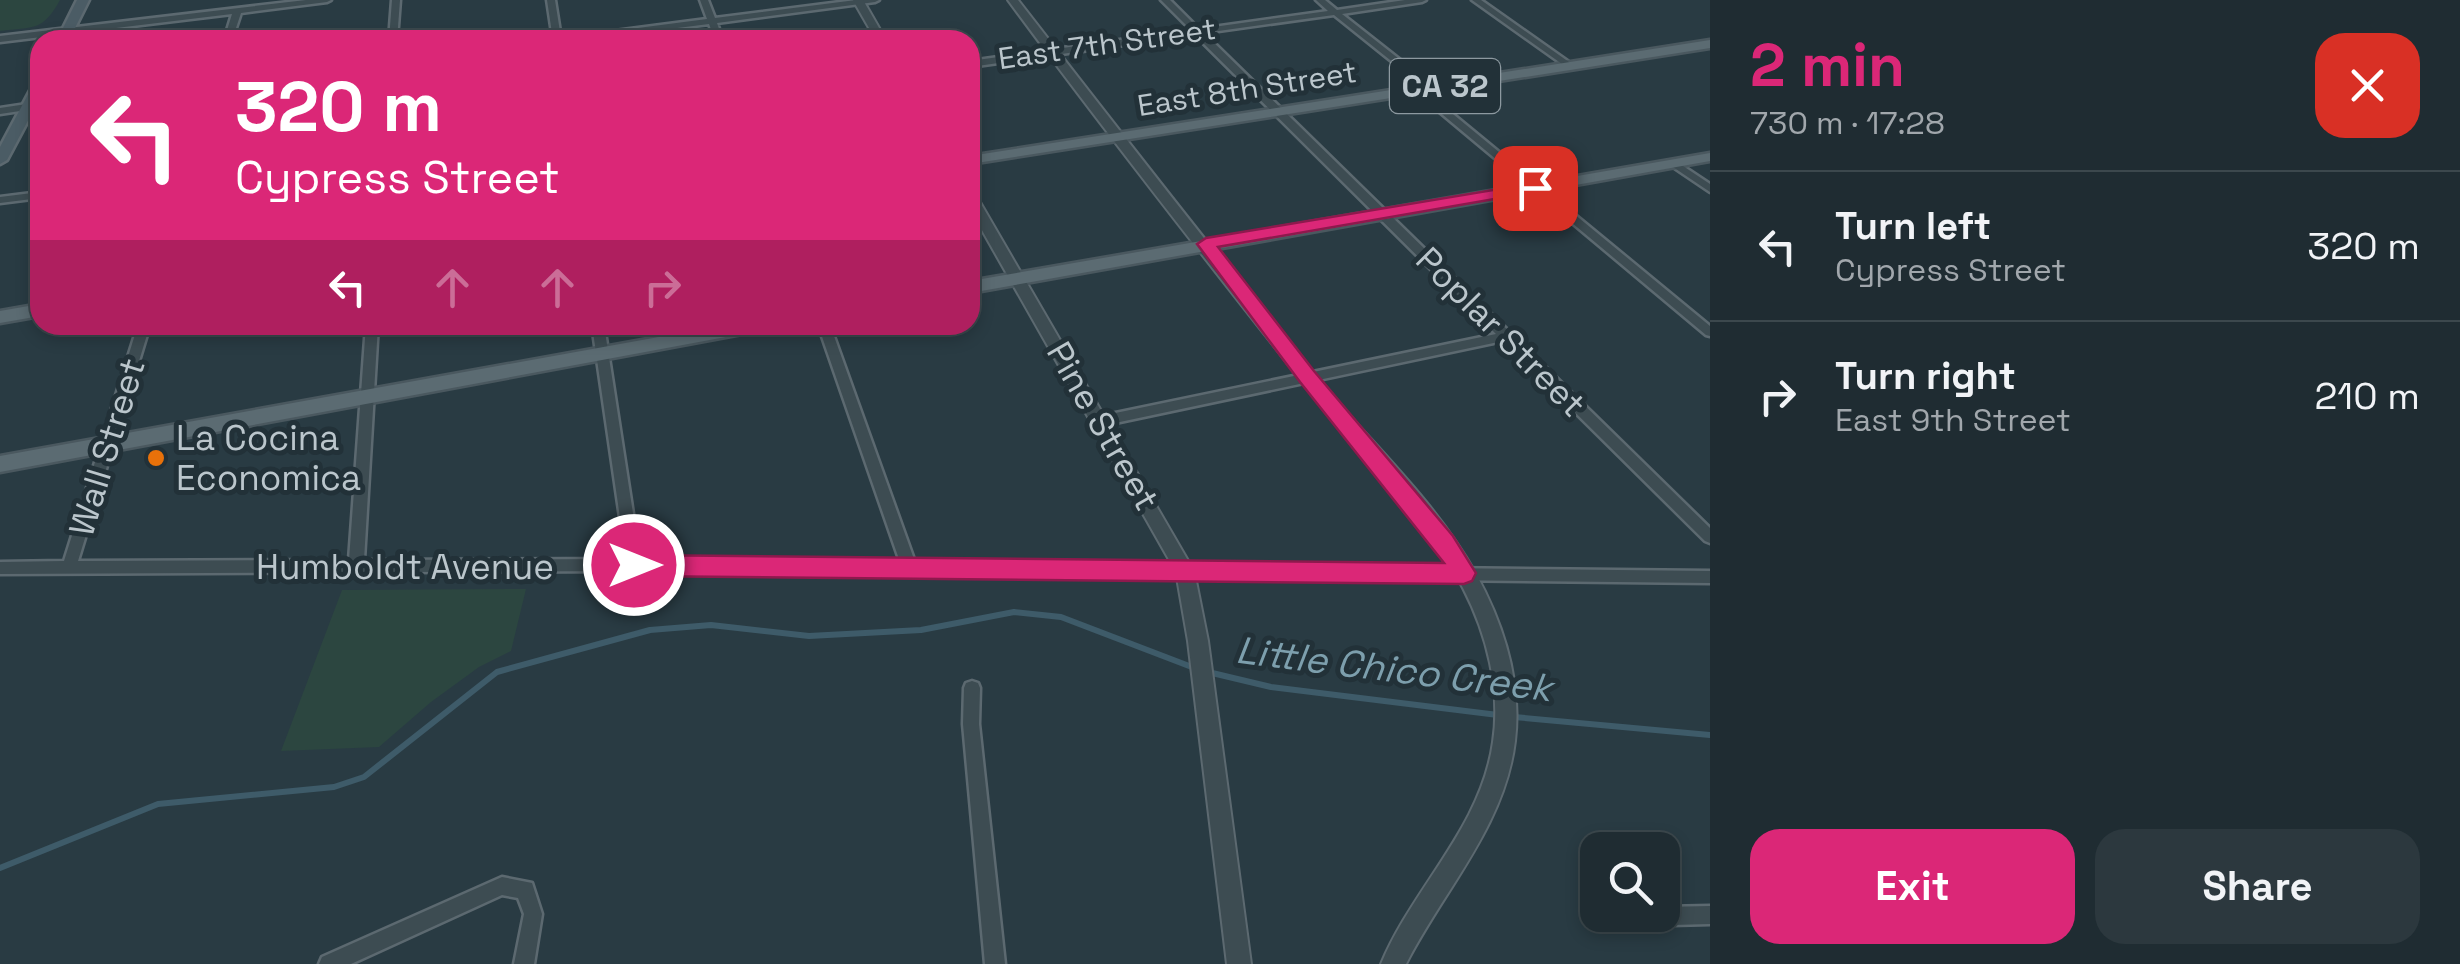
<!DOCTYPE html>
<html lang="en">
<head>
<meta charset="utf-8">
<style>
	body { margin:0; font-family:"Space Grotesk",sans-serif; background:#2c383e; color:#f1f3f6; height:100vh; display:flex; flex-direction:column; font-size:38px; white-space:nowrap }
	* { box-sizing:border-box; margin:0 }
	p { font-size:32px; color:#a1a7ac }
	.icon { flex:none; width:55px; height:55px; fill:none; stroke:currentColor; stroke-width:2; stroke-linecap:round; stroke-linejoin:round }
	.map { position:relative; flex:1; overflow:hidden }
	.drawer { display:flex; flex-direction:column; background:#1f2c32; width:750px }
	.drawer>* { flex:none }
	.top-card { position:absolute; left:30px; top:30px; width:950px; height:305px; border-radius:30px; box-shadow:0 5px 15px #0003,0 0 0 2px #3c484d; background:#db2777; color:#fff; overflow:hidden }
	.controls { position:absolute; left:1580px; top:832px; display:grid; gap:20px }
	.controls a { display:grid; place-items:center; width:100px; height:100px; border-radius:20px; background:#1f2c32; box-shadow:0 5px 15px #0003,0 0 0 2px #3c484d; font-size:50px }
	.pin { position:absolute; display:grid; place-items:center; width:85px; height:85px; color:#fff; margin:-42px; border-radius:20px; box-shadow:0 5px 15px #0006 }
	.me { position:absolute; width:110px; margin:-55px; rotate:90deg; stroke-linejoin:round; filter:drop-shadow(0 0 8px #0008) }
	.turn { display:flex; align-items:center; gap:35px; height:210px; padding:0 40px; font-size:45px }
	.turn .icon { width:130px; height:130px; stroke-width:2.5 }
	.turn b { display:block; font-size:70px; line-height:85px }
	.lanes { display:flex; align-items:center; height:95px; padding:0 40px; background:#0003; justify-content:center; gap:50px; direction:ltr }
	.lanes .off { opacity:.35 }
	.round { display:grid; place-items:center; flex:none; width:105px; height:105px; border-radius:30px; background:#2c383e }
	.head { display:flex; align-items:center; justify-content:space-between; height:170px; padding:0 40px }
	h1 { font-size:60px; font-weight:600; line-height:75px; color:#db2777 }
	.action { display:flex; gap:20px; margin-top:auto; padding:20px 40px }
	.action a { flex:1; height:115px; border-radius:30px; background:#db2777; color:#fff; font-size:40px; font-weight:600; line-height:115px; text-align:center }
	.action a+a { background:#2c383e; color:#f1f3f6 }
	ul { padding:0; list-style:none }
	li { display:flex; align-items:center; gap:30px; height:150px; padding:0 40px; border-top:2px solid #3c484d }
	li div { flex:1 }
	li b { display:block; font-size:38px }
	li em { font-style:normal }
	main { display:flex; flex:1; min-height:0 }
	.map>svg:first-child { display:block }
</style>
</head>
<body>
<main>
<div class="map">
<svg width="1710" height="964" viewBox="0 0 1710 964">
	<rect width="100%" height="100%" fill="#293b43"/>
	<g fill="#2c4640">
		<path d="M 0,0 L 60,0 C 43,31 34,27 0,31 Z"/>
		<polygon points="526,589 511,651 479,667 431,702 379,747 281,751 342,590"/>
	</g>
	<g fill="none" stroke-linecap="round" stroke-linejoin="round">
		<g stroke="#3e5b69" stroke-width="6">
			<polyline points="1208,672 1271,687 1498,715"/>
			<polyline points="1514,717 1710,735"/>
			<polyline points="0,868 158,804 334,787 364,777 497,672 650,630 711,625 809,636 921,630 1014,612 1061,617 1197,669"/>
		</g>
		<g stroke="#5c6970" stroke-width="5">
			<g id="minor">
				<polygon points="306,0 331,0 327,2 241,13 232,40 224,40 232,14 0,42 0,36"/>
				<polygon points="392,0 400,0 397,40 389,40"/>
				<polygon points="547,0 555,0 561,38 707,19 700,0 708,0 715,18 856,0 879,0 875,2 717,23 723,40 715,40 709,24 582,40 553,40"/>
				<polygon points="1161,0 1170,0 1199,29 1328,11 1316,0 1325,0 1337,10 1405,0 1426,0 1422,2 1342,14 1422,77 1431,96 1710,326 1710,336 1706,335 1424,99 1415,80 1334,15 1204,33 1710,528 1710,543 1705,541 1503,341 1101,426 1096,424 1094,421 1096,418 1101,416 1496,334 1195,35 970,67 970,61 1191,30"/>
				<polygon points="1472,0 1481,0 1576,67 1569,69"/>
				<polygon points="40,102 40,108 0,114 0,108"/>
				<polygon points="1674,160 1710,184 1710,192 1670,165 1669,163"/>
				<polygon points="40,192 40,198 0,203 0,197"/>
				<polygon points="138,325 150,325 78,561 349,560 366,325 378,325 364,560 626,559 592,325 604,325 640,559 900,562 818,325 830,325 915,562 1710,571 1710,583 634,571 0,574 0,562 64,561"/>
				<polygon points="972,681 978,683 980,688 979,724 1005,964 985,964 963,724 964,688 966,683"/>
				<polygon points="502,877 532,883 542,914 534,964 514,964 524,914 518,898 502,895 351,964 319,964 322,957"/>
				<polygon points="1710,906 1710,924 1634,926 1627,924 1625,917 1625,915 1662,915 1662,907"/>
			</g>
		</g>
		<g stroke="#5c6970" stroke-width="4">
			<g id="tertiary">
				<polygon points="853,0 863,0 886,40 876,40"/>
				<path d="M 1008,0 L 1018,0 C 1116,126 1213,252 1314,375 C 1368,440 1434,499 1476,574 C 1504,625 1522,683 1515,741 C 1505,826 1443,891 1406,964 L 1381,964 C 1413,887 1481,828 1493,742 C 1501,690 1487,634 1463,588 C 1423,509 1354,448 1300,379 C 1201,254 1102,128 1008,0 Z"/>
				<polygon points="970,193 977,197 1194,571 1208,641 1251,964 1227,964 1188,641 1176,572 970,209"/>
			</g>
		</g>
		<g stroke="#5c6970" stroke-width="5">
			<g id="secondary">
				<polygon points="77,0 89,0 69,40 57,40"/>
				<polygon points="40,81 40,98 7,160 0,164 0,147 33,85"/>
			</g>
		</g>
		<g stroke="#4a585f" stroke-width="5">
			<g id="primary">
				<polygon points="1710,40 1710,48 970,164 970,156"/>
				<polygon points="1710,153 1710,161 970,293 970,281"/>
				<polygon points="40,304 40,316 0,323 0,311"/>
				<polygon points="725,325 767,325 758,331 0,472 0,456"/>
			</g>
		</g>
		<use href="#minor" fill="#3d4c52" fill-rule="evenodd"/>
		<use href="#tertiary" fill="#3d4c52" fill-rule="evenodd"/>
		<use href="#secondary" fill="#4b5c65" fill-rule="evenodd"/>
		<use href="#primary" fill="#5b6b72" fill-rule="evenodd"/>
	</g>
	<polygon fill="#db2777" stroke="#8e194d" stroke-width="2.5" points="1535,183 1544,188 1541,191 1218,247 1314,371 1453,536 1476,573 1472,581 1464,584 634,576 625,573 622,565 625,558 634,555 1444,563 1300,382 1197,244 1206,238"/>
	<circle fill="#e8710a" stroke="#223138" stroke-width="4" cx="156" cy="458" r="10"/>
	<g text-anchor="middle" stroke-width="10" stroke-linejoin="round" paint-order="stroke">
		<g font-size="30" fill="#bbc6cc" stroke="#223138">
			<text transform="translate(1107 44) rotate(-8)" y="10">East 7th Street</text>
			<text transform="translate(1247 89) rotate(-9)" y="10">East 8th Street</text>
		</g>
		<rect fill="#223138" stroke="#8d99a0" stroke-width="2.5" x="1390" y="59" width="110" height="54" rx="8"/>
		<g font-size="32" font-weight="bold" fill="#bbc6cc">
			<text x="1445" y="97">CA 32</text>
		</g>
		<g font-size="35" fill="#bbc6cc" stroke="#223138">
			<text transform="translate(1501 332) rotate(45)" y="12">Poplar Street</text>
			<text transform="translate(1103 426) rotate(60)" y="12">Pine Street</text>
			<text transform="translate(107 447) rotate(-73)" y="12">Wall Street</text>
			<text x="405" y="579">Humboldt Avenue</text>
		</g>
		<g font-size="35" fill="#bbc6cc" stroke="#223138" text-anchor="start">
			<text x="176" y="450">La Cocina<tspan x="176" dy="40">Economica</tspan></text>
		</g>
		<g font-size="38" font-style="italic" fill="#7d9fad" stroke="#223138">
			<text transform="translate(1394 669) rotate(7)" y="13">Little Chico Creek</text>
		</g>
	</g>
</svg>
<div class="controls">
<a><svg class="icon" aria-label="search" viewBox="0 0 24 24"><circle cx="10" cy="10" r="6"/><path d="M15 15l6 6"/></svg></a>
</div>
<div class="pin" style="left:1535px;top:188px;background:#d93025"><svg class="icon" aria-label="arrive" viewBox="0 0 24 24"><path d="M6 21V4h12l-3 4 3 4H6"/></svg></div>
<svg class="me" style="left:634px;top:565px" viewBox="-20 -20 40 40"><circle r="17" fill="#db2777" stroke="#fff" stroke-width="3"/><path d="M0-11L8 9 0 5-8 9z" fill="#fff"/></svg>
<div class="top-card">
<div class="turn"><svg class="icon" aria-label="left" viewBox="0 0 24 24"><path d="M17 20v-9H6M10 6l-5 5 5 5"/></svg><div><b>320 m</b>Cypress Street</div></div>
<div class="lanes"><svg class="icon" aria-label="left" viewBox="0 0 24 24"><path d="M17 20v-9H6M10 6l-5 5 5 5"/></svg><svg class="icon off" aria-label="ahead" viewBox="0 0 24 24"><path d="M12 20V5M6 11l6-6 6 6"/></svg><svg class="icon off" aria-label="ahead" viewBox="0 0 24 24"><path d="M12 20V5M6 11l6-6 6 6"/></svg><svg class="icon off" aria-label="right" viewBox="0 0 24 24"><path d="M7 20v-9h11M14 6l5 5-5 5"/></svg></div>
</div>
</div>
<section class="drawer">
<div class="head"><div><h1>2 min</h1><p>730 m · 17:28</p></div><a class="round" style="background:#d93025;color:#fff"><svg class="icon" aria-label="close" viewBox="0 0 24 24"><path d="M6 6l12 12M18 6L6 18"/></svg></a></div>
<ul>
<li><svg class="icon" aria-label="left" viewBox="0 0 24 24"><path d="M17 20v-9H6M10 6l-5 5 5 5"/></svg><div><b>Turn left</b><p>Cypress Street</p></div><em>320 m</em></li>
<li><svg class="icon" aria-label="right" viewBox="0 0 24 24"><path d="M7 20v-9h11M14 6l5 5-5 5"/></svg><div><b>Turn right</b><p>East 9th Street</p></div><em>210 m</em></li>
</ul>
<div class="action"><a>Exit</a><a>Share</a></div>
</section>
</main>
</body>
</html>
